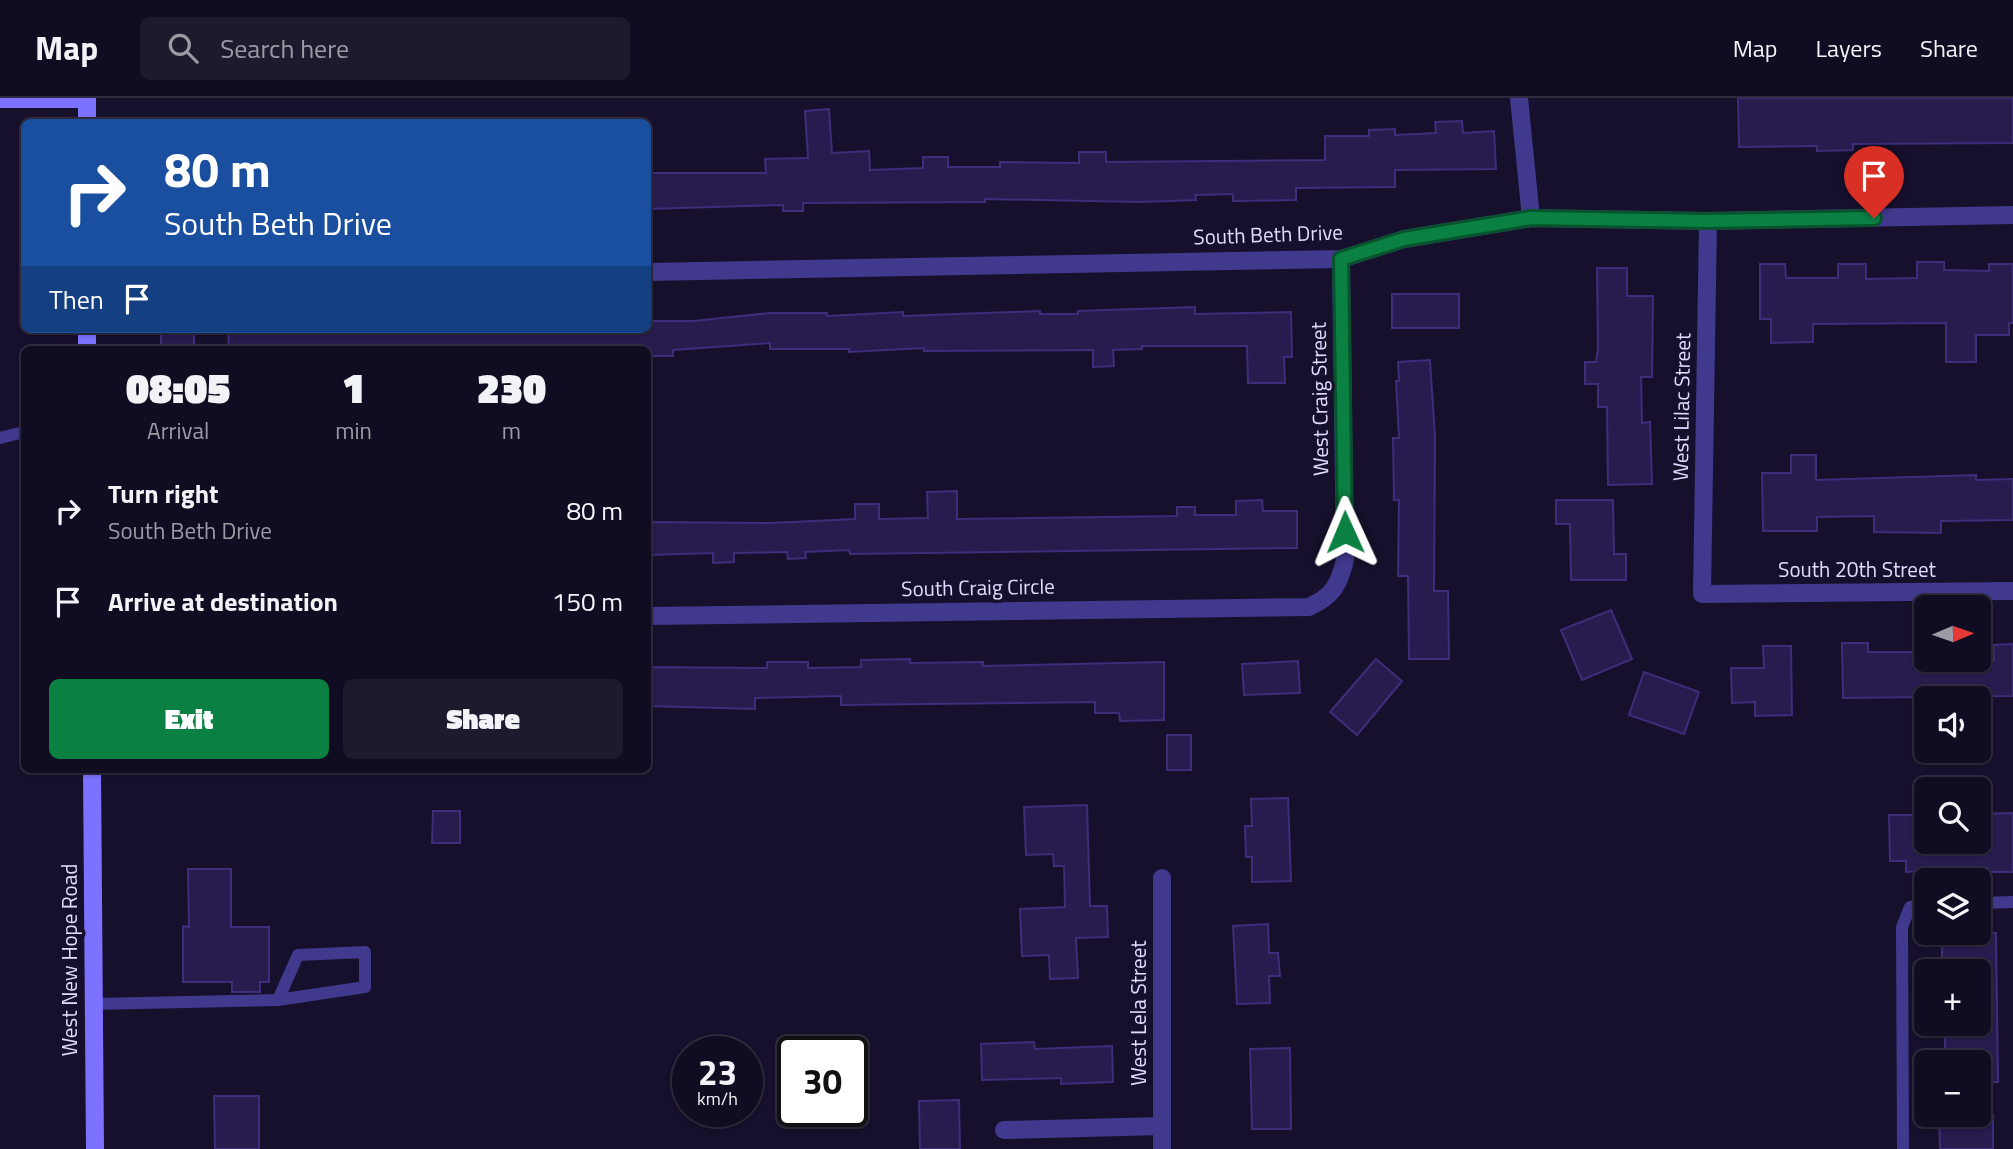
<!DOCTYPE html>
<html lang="en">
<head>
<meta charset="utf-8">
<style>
	body { margin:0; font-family:"Titillium Web",sans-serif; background:#1e1a2e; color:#f1f3f6; height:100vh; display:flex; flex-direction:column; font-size:26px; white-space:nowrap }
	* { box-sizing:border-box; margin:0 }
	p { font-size:23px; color:#9c9ba5 }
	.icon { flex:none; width:38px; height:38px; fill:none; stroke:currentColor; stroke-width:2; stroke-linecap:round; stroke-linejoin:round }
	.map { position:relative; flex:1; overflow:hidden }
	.panel { position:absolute; left:21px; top:248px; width:630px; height:427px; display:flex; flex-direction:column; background:#100c21; border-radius:10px; box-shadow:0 2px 5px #0004,0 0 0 2px #302c3f }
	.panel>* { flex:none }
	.guide { position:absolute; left:21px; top:21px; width:630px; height:214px; border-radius:10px; box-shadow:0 2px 5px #0004,0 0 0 2px #302c3f; background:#1a4fa0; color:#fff; overflow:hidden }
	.needle { width:46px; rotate:88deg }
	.buttons { position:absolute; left:1914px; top:497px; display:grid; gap:14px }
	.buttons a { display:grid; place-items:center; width:77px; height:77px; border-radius:10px; background:#100c21; box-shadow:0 2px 5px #0004,0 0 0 2px #302c3f; font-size:35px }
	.speed { position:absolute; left:672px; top:938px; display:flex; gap:14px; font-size:35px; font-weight:700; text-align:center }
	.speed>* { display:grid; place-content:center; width:91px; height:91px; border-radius:50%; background:#100c21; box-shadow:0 2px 5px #0004,0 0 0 2px #302c3f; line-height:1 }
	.speed small { font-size:18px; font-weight:400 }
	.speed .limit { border:4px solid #111; border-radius:10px; background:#fff; color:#111 }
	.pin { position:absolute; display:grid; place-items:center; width:60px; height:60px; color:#fff; margin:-72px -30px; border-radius:50% 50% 50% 0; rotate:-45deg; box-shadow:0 0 7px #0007 }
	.pin .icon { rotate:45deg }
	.me { position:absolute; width:77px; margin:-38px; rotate:359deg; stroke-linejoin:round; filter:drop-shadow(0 0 5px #0008) }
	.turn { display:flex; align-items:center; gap:24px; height:147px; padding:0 28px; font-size:32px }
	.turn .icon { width:91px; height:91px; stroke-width:2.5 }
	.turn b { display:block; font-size:49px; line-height:60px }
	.then { display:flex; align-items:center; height:66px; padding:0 28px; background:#0003; gap:14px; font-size:26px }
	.eta { display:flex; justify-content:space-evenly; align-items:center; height:119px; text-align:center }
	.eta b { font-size:42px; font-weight:800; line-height:49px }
	.button { display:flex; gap:14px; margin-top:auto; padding:14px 28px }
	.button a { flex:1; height:80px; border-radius:10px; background:#0b8043; color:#fff; font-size:28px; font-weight:800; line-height:80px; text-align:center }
	.button a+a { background:#1e1a2e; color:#f1f3f6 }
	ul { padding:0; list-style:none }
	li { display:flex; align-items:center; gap:21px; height:91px; padding:0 28px }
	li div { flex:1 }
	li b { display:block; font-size:26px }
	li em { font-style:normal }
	header { display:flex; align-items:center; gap:42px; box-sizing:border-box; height:98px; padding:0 35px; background:#100c21; border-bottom:2px solid #302c3f }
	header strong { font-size:33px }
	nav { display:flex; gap:38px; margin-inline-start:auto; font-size:24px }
	.search { width:490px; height:63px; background:#1e1a2e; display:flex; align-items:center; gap:18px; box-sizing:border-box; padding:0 24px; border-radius:10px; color:#9c9ba5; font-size:26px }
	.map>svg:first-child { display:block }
</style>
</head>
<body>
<header>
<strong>Map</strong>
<div class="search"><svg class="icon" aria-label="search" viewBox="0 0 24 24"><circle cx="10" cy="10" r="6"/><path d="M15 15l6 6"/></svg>Search here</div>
<nav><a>Map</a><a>Layers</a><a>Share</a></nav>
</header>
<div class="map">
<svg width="2013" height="1051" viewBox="0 0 2013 1051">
	<rect width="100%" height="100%" fill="#16102c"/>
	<g fill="#281b4e" stroke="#3f2c7b" stroke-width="2">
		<polygon points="1738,0 2013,0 2013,45 1853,46 1853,52 1817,53 1817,48 1739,49"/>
		<polygon points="829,11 832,55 869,53 870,72 923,70 923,59 948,59 948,69 1000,69 1000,64 1079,65 1079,54 1106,54 1106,64 1325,62 1325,38 1369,38 1369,32 1395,31 1395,37 1436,35 1435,24 1462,23 1463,35 1494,33 1496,71 1395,72 1395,89 1296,90 1296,102 1233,103 1233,96 1195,97 1196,102 1140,104 985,101 985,104 803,105 803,113 783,113 783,107 648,111 648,75 766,75 765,61 808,60 805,13"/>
		<polygon points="1917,164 1944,164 1944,172 1989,173 1989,166 2013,166 2013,225 2009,225 2009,237 1976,237 1976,264 1946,264 1946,225 1813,226 1813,244 1771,245 1771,221 1760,221 1760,166 1785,166 1786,180 1838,180 1838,166 1866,166 1866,181 1917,180"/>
		<polygon points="1597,170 1627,170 1627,198 1653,198 1652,279 1641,279 1642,325 1650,324 1652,386 1608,387 1607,309 1598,309 1598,286 1585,286 1585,264 1596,264 1598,251"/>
		<rect x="1392" y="196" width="67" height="34"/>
		<polygon points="1195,209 1195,216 1291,214 1292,259 1284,259 1285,285 1248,285 1247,248 1142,248 1142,251 1113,252 1114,268 1093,269 1093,252 924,253 924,250 849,254 849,251 770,251 770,245 673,252 673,258 648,258 648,252 229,252 228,231 648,231 648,223 693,223 770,215 827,215 827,218 903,214 903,218 1040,213 1040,216 1078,216 1078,213"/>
		<rect x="161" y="231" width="33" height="21"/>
		<polygon points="1430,262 1435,339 1434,493 1448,493 1449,561 1409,561 1408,478 1398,478 1399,402 1394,402 1393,340 1399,340 1396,283 1399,283 1398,264"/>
		<polygon points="1791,357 1816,357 1816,382 1976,377 1976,382 2013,381 2013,422 1941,423 1941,435 1874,434 1874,418 1817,419 1817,433 1763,433 1762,375 1791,375"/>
		<polygon points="957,393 957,421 1177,418 1177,409 1195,409 1195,417 1236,417 1236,403 1262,402 1263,413 1297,413 1297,450 850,456 849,452 805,454 806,460 788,461 787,454 734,455 734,464 713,465 713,455 648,457 648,424 770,425 855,421 855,406 879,406 879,421 928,420 927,394"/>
		<polygon points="1556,402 1613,402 1614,456 1626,456 1626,482 1571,482 1570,426 1556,426"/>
		<polygon points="1611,512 1632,561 1582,582 1561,532"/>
		<polygon points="1842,545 1868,545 1868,554 1927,554 1927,562 1994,562 1993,547 2013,546 2013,598 1843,600"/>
		<polygon points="1763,548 1791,548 1792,617 1755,618 1755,604 1732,605 1731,570 1764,570"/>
		<polygon points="910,561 910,565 983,564 983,568 1164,564 1164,622 1120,623 1119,615 1095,615 1095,604 841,607 841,598 755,600 755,611 648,608 648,569 767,570 767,564 808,564 808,570 861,569 861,562"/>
		<polygon points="1376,561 1402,583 1357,637 1330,614"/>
		<polygon points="1298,563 1300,595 1244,597 1242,566"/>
		<polygon points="1644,574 1699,594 1684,636 1629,617"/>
		<rect x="1167" y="637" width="24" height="35"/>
		<polygon points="1288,700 1291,783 1252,784 1252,759 1246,759 1245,728 1252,728 1251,701"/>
		<polygon points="1087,707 1090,808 1107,808 1108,839 1076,840 1078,880 1050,881 1049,857 1022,858 1020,811 1065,809 1064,768 1054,768 1053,756 1026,757 1024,709"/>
		<polygon points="433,713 460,713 460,745 432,745"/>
		<polygon points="2013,715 2013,774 1988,774 1987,770 1906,774 1906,763 1890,763 1889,717 1927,717 1927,744 1979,744 1979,716"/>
		<polygon points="188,771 231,771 231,829 269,829 269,884 260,884 260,894 232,894 232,884 183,884 183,828 189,829"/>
		<polygon points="1268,826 1269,855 1278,855 1280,878 1269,878 1270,905 1237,906 1233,828"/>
		<polygon points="1942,835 1996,835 1998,984 1979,984 1979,964 1945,964 1945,926 1979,926 1979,873 1942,873"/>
		<polygon points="1034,944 1035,951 1112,948 1113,984 1061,986 1061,980 982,982 981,946"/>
		<polygon points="1290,950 1291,1031 1252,1031 1250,951"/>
		<polygon points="214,998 259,998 259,1051 215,1051"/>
		<polygon points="959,1002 960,1051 920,1051 919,1003"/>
		<polygon points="1939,1017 1993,1017 1993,1051 1940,1051"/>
	</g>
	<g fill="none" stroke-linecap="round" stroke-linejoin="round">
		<g stroke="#40398d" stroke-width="12">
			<polyline points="0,340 24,334"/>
			<polyline points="1979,805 2013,804"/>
			<polyline points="94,906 278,902 365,889 365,854 298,857 278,902"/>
			<polyline points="1903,1051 1902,829 1910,809 1927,805"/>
		</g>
		<g stroke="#40398d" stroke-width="18">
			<polyline points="1519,0 1531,120"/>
			<polyline points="1708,123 1702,496 2013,493"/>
			<polyline points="648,174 1341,161 1404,141 1531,120 1708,123 2013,117"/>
			<path d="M 648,518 L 1309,509 C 1333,498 1339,487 1345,462 L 1341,161"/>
			<polyline points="1004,1032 1162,1028"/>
			<polyline points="1162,1051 1162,780"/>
		</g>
		<g stroke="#7c72ff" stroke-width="18">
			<polyline points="0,1 87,1"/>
			<polyline points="87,24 87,0"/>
			<polyline points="87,231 87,252"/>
			<polyline points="92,672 95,1051"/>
		</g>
	</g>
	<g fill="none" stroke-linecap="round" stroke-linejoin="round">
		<g stroke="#07532c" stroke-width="18">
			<polyline id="route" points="1345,434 1341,161 1404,141 1531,120 1708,123 1874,120"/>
		</g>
		<use href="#route" stroke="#0b8043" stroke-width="12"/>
	</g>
	<g text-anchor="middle" stroke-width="7" stroke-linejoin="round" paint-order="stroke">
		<g font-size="21" fill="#e1dbff" stroke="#16102c">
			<text transform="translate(1268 137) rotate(-2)" y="7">South Beth Drive</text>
			<text transform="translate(1320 301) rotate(-91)" y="7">West Craig Street</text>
			<text transform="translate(1682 309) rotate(-89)" y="7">West Lilac Street</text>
			<text x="1857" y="479">South 20th Street</text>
			<text transform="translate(978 490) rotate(-1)" y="7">South Craig Circle</text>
			<text transform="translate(70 862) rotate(-90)" y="7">West New Hope Road</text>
			<text transform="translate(1139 915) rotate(-90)" y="7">West Lela Street</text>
		</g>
	</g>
</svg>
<div class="buttons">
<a><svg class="needle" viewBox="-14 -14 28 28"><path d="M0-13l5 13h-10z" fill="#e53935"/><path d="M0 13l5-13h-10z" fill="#9c9ba5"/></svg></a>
<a><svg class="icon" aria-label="sound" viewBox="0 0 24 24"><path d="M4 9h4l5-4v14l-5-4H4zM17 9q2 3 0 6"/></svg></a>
<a><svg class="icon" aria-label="search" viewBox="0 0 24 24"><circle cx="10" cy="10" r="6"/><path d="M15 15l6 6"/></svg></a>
<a><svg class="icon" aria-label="layers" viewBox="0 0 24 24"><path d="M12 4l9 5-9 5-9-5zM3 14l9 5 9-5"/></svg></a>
<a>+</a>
<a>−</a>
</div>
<div class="speed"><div>23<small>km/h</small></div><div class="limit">30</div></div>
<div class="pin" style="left:1874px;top:120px;background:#d93025"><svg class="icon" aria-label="arrive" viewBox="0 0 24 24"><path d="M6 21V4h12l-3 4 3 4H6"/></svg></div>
<svg class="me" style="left:1345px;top:434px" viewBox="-20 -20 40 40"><path d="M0-17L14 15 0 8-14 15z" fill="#0b8043" stroke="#fff" stroke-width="4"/></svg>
<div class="guide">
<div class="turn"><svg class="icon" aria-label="right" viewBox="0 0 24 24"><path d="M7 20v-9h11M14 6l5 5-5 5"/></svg><div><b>80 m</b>South Beth Drive</div></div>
<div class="then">Then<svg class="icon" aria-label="arrive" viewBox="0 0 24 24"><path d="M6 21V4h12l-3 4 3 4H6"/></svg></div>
</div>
<section class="panel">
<div class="eta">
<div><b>08:05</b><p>Arrival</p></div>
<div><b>1</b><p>min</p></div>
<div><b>230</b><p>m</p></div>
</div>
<ul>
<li><svg class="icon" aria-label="right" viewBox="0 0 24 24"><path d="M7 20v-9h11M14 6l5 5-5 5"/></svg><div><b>Turn right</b><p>South Beth Drive</p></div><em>80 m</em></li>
<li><svg class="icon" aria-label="arrive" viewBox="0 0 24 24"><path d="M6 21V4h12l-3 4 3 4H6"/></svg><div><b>Arrive at destination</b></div><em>150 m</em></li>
</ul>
<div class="button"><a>Exit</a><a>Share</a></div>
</section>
</div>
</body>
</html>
